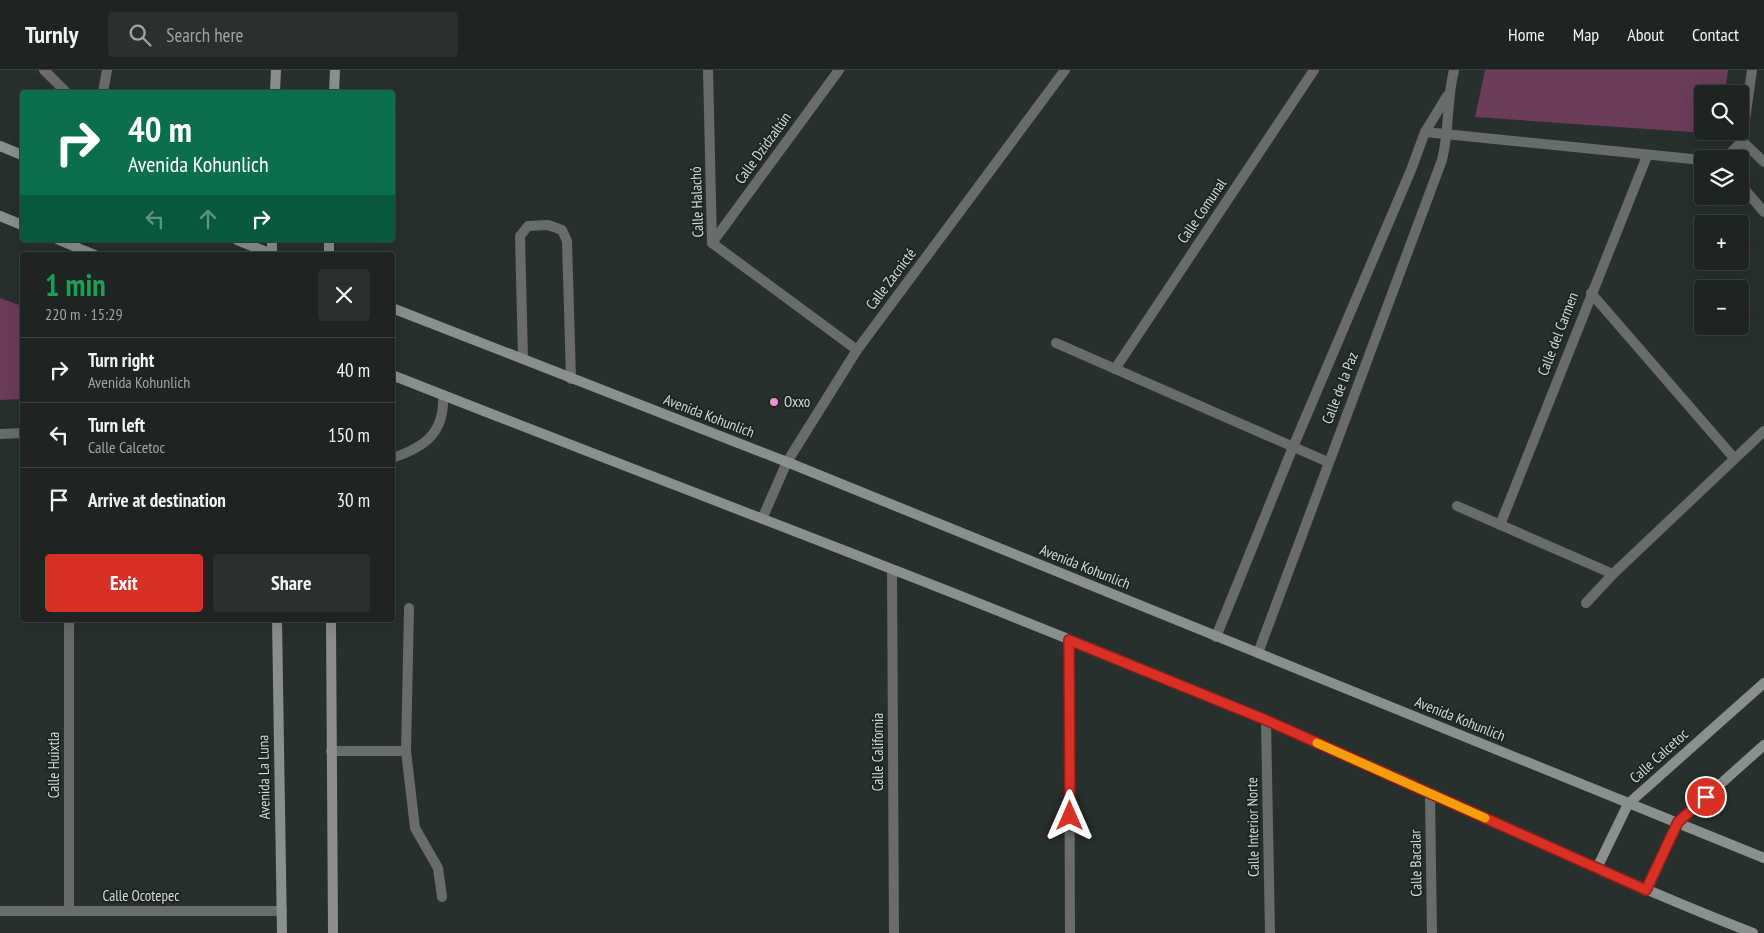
<!DOCTYPE html>
<html lang="en">
<head>
<meta charset="utf-8">
<style>
	body { margin:0; font-family:"PT Sans Narrow",sans-serif; background:#2a302e; color:#f1f3f6; height:100vh; display:flex; flex-direction:column; font-size:19px; white-space:nowrap }
	* { box-sizing:border-box; margin:0 }
	p { font-size:16px; color:#a0a4a5 }
	.icon { flex:none; width:28px; height:28px; fill:none; stroke:currentColor; stroke-width:2; stroke-linecap:round; stroke-linejoin:round }
	.map { position:relative; flex:1; overflow:hidden }
	.panel { position:absolute; left:20px; top:182px; width:375px; height:370px; display:flex; flex-direction:column; background:#1d2421; border-radius:5px; box-shadow:0 5px 20px #0002,0 0 0 1px #3b413f }
	.panel>* { flex:none }
	.top-card { position:absolute; left:20px; top:20px; width:375px; height:152px; border-radius:5px; box-shadow:0 5px 20px #0002,0 0 0 1px #3b413f; background:#0b6e4f; color:#fff; overflow:hidden }
	.tools { position:absolute; left:1694px; top:15px; display:grid; gap:10px }
	.tools a { display:grid; place-items:center; width:55px; height:55px; border-radius:5px; background:#1d2421; box-shadow:0 5px 20px #0002,0 0 0 1px #3b413f; font-size:25px }
	.pin { position:absolute; display:grid; place-items:center; width:42px; height:42px; color:#fff; margin:-21px; border:2px solid #fff; border-radius:50%; box-shadow:0 1px 5px #0007 }
	.me { position:absolute; width:55px; margin:-28px; rotate:0deg; stroke-linejoin:round; filter:drop-shadow(0 0 4px #0008) }
	.turn { display:flex; align-items:center; gap:18px; height:105px; padding:0 25px; font-size:22px }
	.turn .icon { width:65px; height:65px; stroke-width:2.5 }
	.turn b { display:block; font-size:35px; line-height:42px }
	.lanes { display:flex; align-items:center; height:48px; padding:0 25px; background:#0003; justify-content:center; gap:25px; direction:ltr }
	.lanes .off { opacity:.35 }
	.round { display:grid; place-items:center; flex:none; width:52px; height:52px; border-radius:5px; background:#2a302e }
	.head { display:flex; align-items:center; justify-content:space-between; height:85px; padding:0 25px }
	h1 { font-size:30px; font-weight:700; line-height:38px; color:#1e9e55 }
	.cta { display:flex; gap:10px; margin-top:auto; padding:10px 25px }
	.cta a { flex:1; height:58px; border-radius:5px; background:#d93025; color:#fff; font-size:20px; font-weight:700; line-height:58px; text-align:center }
	.cta a+a { background:#2a302e; color:#f1f3f6 }
	ul { padding:0; list-style:none }
	li { display:flex; align-items:center; gap:15px; height:65px; padding:0 25px; border-top:1px solid #3b413f }
	li div { flex:1 }
	li b { display:block; font-size:19px }
	li em { font-style:normal }
	header { display:flex; align-items:center; gap:30px; box-sizing:border-box; height:70px; padding:0 25px; background:#1d2421; border-bottom:1px solid #3b413f }
	header strong { font-size:24px }
	nav { display:flex; gap:28px; margin-inline-start:auto; font-size:18px }
	.search { width:350px; height:45px; background:#2a302e; display:flex; align-items:center; gap:12px; box-sizing:border-box; padding:0 18px; border-radius:5px; color:#a0a4a5; font-size:19px }
	.map>svg:first-child { display:block }
</style>
</head>
<body>
<header>
<strong>Turnly</strong>
<div class="search"><svg class="icon" aria-label="search" viewBox="0 0 24 24"><circle cx="10" cy="10" r="6"/><path d="M15 15l6 6"/></svg>Search here</div>
<nav><a>Home</a><a>Map</a><a>About</a><a>Contact</a></nav>
</header>
<div class="map">
<svg width="1764" height="863" viewBox="0 0 1764 863">
	<rect width="100%" height="100%" fill="#27302c"/>
	<g fill="#6c3c59">
		<polygon points="1485,0 1728,0 1725,24 1702,24 1702,61 1721,61 1720,64 1475,47"/>
		<polygon points="0,228 22,236 22,329 0,330"/>
	</g>
	<g fill="none" stroke-linecap="round" stroke-linejoin="round">
		<g stroke="#686c6b" stroke-width="10">
			<polyline points="44,0 66,22"/>
			<polyline points="103,22 107,0"/>
			<polyline points="523,289 520,166 528,156 548,155 562,160 567,171 571,309"/>
			<path d="M 392,388 C 426,377 445,362 443,325"/>
			<polyline points="331,681 406,681 415,758 438,798 442,827"/>
			<polyline points="406,681 409,538"/>
		</g>
		<g stroke="#686c6b" stroke-width="10">
			<polyline points="708,0 712,173 857,280"/>
			<polyline points="1425,62 1702,90"/>
			<polyline points="1742,71 1764,92"/>
			<polyline points="1725,89 1742,71 1752,0"/>
			<polyline points="1740,114 1764,142"/>
			<polyline points="712,173 839,0"/>
			<polyline points="1591,223 1734,388"/>
			<polyline points="1056,273 1328,392"/>
			<polyline points="1115,299 1314,0"/>
			<polyline points="0,364 22,363"/>
			<polyline points="1457,436 1613,504"/>
			<polyline points="762,449 787,392 857,280 1065,0"/>
			<polyline points="1500,455 1647,86"/>
			<polyline points="892,500 894,863"/>
			<polyline points="1586,533 1613,504 1764,361"/>
			<polyline points="69,550 69,841"/>
			<polyline points="1216,567 1293,377 1411,100 1425,62 1447,26"/>
			<polyline points="1069,570 1070,863"/>
			<path d="M 1258,583 L 1442,90 C 1450,58 1446,32 1454,0"/>
			<polyline points="1266,650 1270,863"/>
			<polyline points="1430,724 1432,863"/>
			<polyline points="0,841 282,841"/>
		</g>
		<g stroke="#89908d" stroke-width="10">
			<polyline points="275,22 276,0"/>
			<polyline points="334,22 335,0"/>
			<polyline points="0,76 22,85"/>
			<polyline points="0,146 22,155"/>
			<polyline points="59,170 95,185"/>
			<polyline points="237,170 274,185"/>
			<polyline points="272,185 272,170"/>
			<polyline points="329,185 329,170"/>
			<polyline points="392,238 787,392 1764,788"/>
			<path d="M 392,305 C 683,420 977,528 1265,650 C 1429,719 1588,799 1753,863"/>
			<polyline points="277,550 282,863"/>
			<polyline points="331,550 333,863"/>
			<polyline points="1597,798 1628,734 1764,613"/>
			<polyline points="1647,820 1678,752 1764,675"/>
		</g>
	</g>
	<g fill="none" stroke-linecap="round" stroke-linejoin="round">
		<g stroke="#8d1f18" stroke-width="12">
			<polyline id="route" points="1070,746 1069,570 1266,650 1646,820 1678,752 1706,727"/>
		</g>
		<use href="#route" stroke="#d93025" stroke-width="9"/>
		<polyline stroke="#f59e0b" stroke-width="9" points="1317,673 1485,748"/>
	</g>
	<circle fill="#f790ce" stroke="#1d2622" stroke-width="2" cx="774" cy="332" r="5"/>
	<g text-anchor="middle" stroke-width="4" stroke-linejoin="round" paint-order="stroke">
		<g font-size="15" fill="#d5dad8" stroke="#1d2622">
			<text transform="translate(763 78) rotate(-54)" y="5">Calle Dzidzaltún</text>
			<text transform="translate(697 132) rotate(-92)" y="5">Calle Halachó</text>
			<text transform="translate(1202 141) rotate(-56)" y="5">Calle Comunal</text>
			<text transform="translate(891 209) rotate(-53)" y="5">Calle Zacnicté</text>
			<text transform="translate(1558 264) rotate(-69)" y="5">Calle del Carmen</text>
			<text transform="translate(1340 318) rotate(-69)" y="5">Calle de la Paz</text>
			<text transform="translate(709 346) rotate(21)" y="5">Avenida Kohunlich</text>
			<text transform="translate(1085 497) rotate(22)" y="5">Avenida Kohunlich</text>
			<text transform="translate(1460 649) rotate(22)" y="5">Avenida Kohunlich</text>
			<text transform="translate(878 682) rotate(-90)" y="5">Calle California</text>
			<text transform="translate(1659 686) rotate(-42)" y="5">Calle Calcetoc</text>
			<text transform="translate(54 695) rotate(-90)" y="5">Calle Huixtla</text>
			<text transform="translate(264 707) rotate(-91)" y="5">Avenida La Luna</text>
			<text transform="translate(1253 757) rotate(-91)" y="5">Calle Interior Norte</text>
			<text transform="translate(1416 793) rotate(-91)" y="5">Calle Bacalar</text>
			<text x="141" y="831">Calle Ocotepec</text>
		</g>
		<g font-size="15" fill="#d5dad8" stroke="#1d2622" text-anchor="start">
			<text x="784" y="337">Oxxo</text>
		</g>
	</g>
</svg>
<div class="tools">
<a><svg class="icon" aria-label="search" viewBox="0 0 24 24"><circle cx="10" cy="10" r="6"/><path d="M15 15l6 6"/></svg></a>
<a><svg class="icon" aria-label="layers" viewBox="0 0 24 24"><path d="M12 4l9 5-9 5-9-5zM3 14l9 5 9-5"/></svg></a>
<a>+</a>
<a>−</a>
</div>
<div class="pin" style="left:1706px;top:727px;background:#d93025"><svg class="icon" aria-label="arrive" viewBox="0 0 24 24"><path d="M6 21V4h12l-3 4 3 4H6"/></svg></div>
<svg class="me" style="left:1070px;top:746px" viewBox="-20 -20 40 40"><path d="M0-17L14 15 0 8-14 15z" fill="#d93025" stroke="#fff" stroke-width="4"/></svg>
<div class="top-card">
<div class="turn"><svg class="icon" aria-label="right" viewBox="0 0 24 24"><path d="M7 20v-9h11M14 6l5 5-5 5"/></svg><div><b>40 m</b>Avenida Kohunlich</div></div>
<div class="lanes"><svg class="icon off" aria-label="left" viewBox="0 0 24 24"><path d="M17 20v-9H6M10 6l-5 5 5 5"/></svg><svg class="icon off" aria-label="ahead" viewBox="0 0 24 24"><path d="M12 20V5M6 11l6-6 6 6"/></svg><svg class="icon" aria-label="right" viewBox="0 0 24 24"><path d="M7 20v-9h11M14 6l5 5-5 5"/></svg></div>
</div>
<section class="panel">
<div class="head"><div><h1>1 min</h1><p>220 m · 15:29</p></div><a class="round"><svg class="icon" aria-label="close" viewBox="0 0 24 24"><path d="M6 6l12 12M18 6L6 18"/></svg></a></div>
<ul>
<li><svg class="icon" aria-label="right" viewBox="0 0 24 24"><path d="M7 20v-9h11M14 6l5 5-5 5"/></svg><div><b>Turn right</b><p>Avenida Kohunlich</p></div><em>40 m</em></li>
<li><svg class="icon" aria-label="left" viewBox="0 0 24 24"><path d="M17 20v-9H6M10 6l-5 5 5 5"/></svg><div><b>Turn left</b><p>Calle Calcetoc</p></div><em>150 m</em></li>
<li><svg class="icon" aria-label="arrive" viewBox="0 0 24 24"><path d="M6 21V4h12l-3 4 3 4H6"/></svg><div><b>Arrive at destination</b></div><em>30 m</em></li>
</ul>
<div class="cta"><a>Exit</a><a>Share</a></div>
</section>
</div>
</body>
</html>
